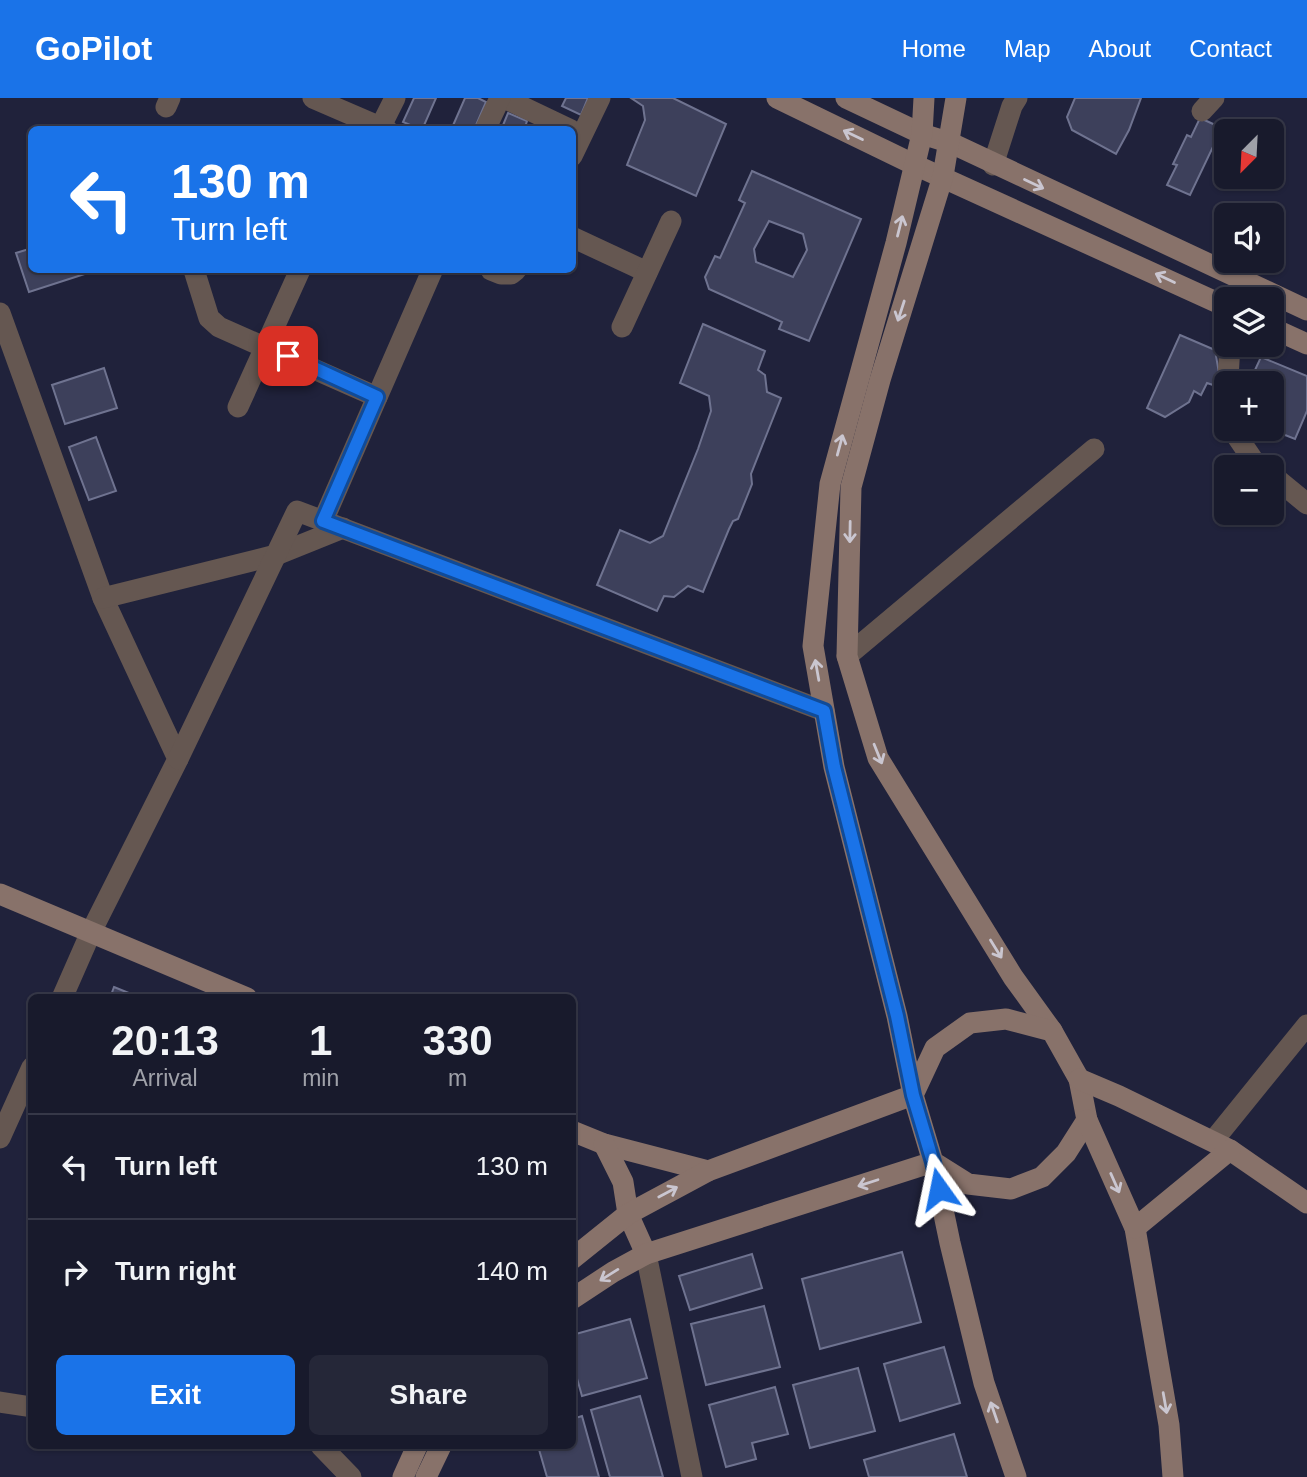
<!DOCTYPE html>
<html lang="en">
<head>
<meta charset="utf-8">
<style>
	body { margin:0; font-family:Helvetica,sans-serif; background:#252738; color:#f1f3f6; height:100vh; display:flex; flex-direction:column; font-size:26px; white-space:nowrap }
	* { box-sizing:border-box; margin:0 }
	p { font-size:23px; color:#9fa1a9 }
	.icon { flex:none; width:38px; height:38px; fill:none; stroke:currentColor; stroke-width:2; stroke-linecap:round; stroke-linejoin:round }
	.map { position:relative; flex:1; overflow:hidden }
	.sheet { position:absolute; left:28px; top:896px; width:548px; height:455px; display:flex; flex-direction:column; background:#181a2c; border-radius:10px; box-shadow:0 2px 5px #0004,0 0 0 2px #363848 }
	.sheet>* { flex:none }
	.hud { position:absolute; left:28px; top:28px; width:548px; height:147px; border-radius:10px; box-shadow:0 2px 5px #0004,0 0 0 2px #363848; background:#1a73e8; color:#fff; overflow:hidden }
	.needle { width:46px; rotate:204deg }
	.fabs { position:absolute; left:1214px; top:21px; display:grid; gap:14px }
	.fabs a { display:grid; place-items:center; width:70px; height:70px; border-radius:10px; background:#181a2c; box-shadow:0 2px 5px #0004,0 0 0 2px #363848; font-size:35px }
	.pin { position:absolute; display:grid; place-items:center; width:60px; height:60px; color:#fff; margin:-30px; border-radius:14px; box-shadow:0 4px 10px #0006 }
	.me { position:absolute; width:77px; margin:-38px; rotate:348deg; stroke-linejoin:round; filter:drop-shadow(0 0 5px #0008) }
	.turn { display:flex; align-items:center; gap:24px; height:147px; padding:0 28px; font-size:32px }
	.turn .icon { width:91px; height:91px; stroke-width:2.5 }
	.turn b { display:block; font-size:49px; line-height:60px }
	.eta { display:flex; justify-content:space-evenly; align-items:center; height:119px; text-align:center }
	.eta b { font-size:42px; font-weight:700; line-height:49px }
	.cta { display:flex; gap:14px; margin-top:auto; padding:14px 28px }
	.cta a { flex:1; height:80px; border-radius:10px; background:#1a73e8; color:#fff; font-size:28px; font-weight:700; line-height:80px; text-align:center }
	.cta a+a { background:#252738; color:#f1f3f6 }
	ul { padding:0; list-style:none }
	li { display:flex; align-items:center; gap:21px; height:105px; padding:0 28px; border-top:2px solid #363848 }
	li div { flex:1 }
	li b { display:block; font-size:26px }
	li em { font-style:normal }
	header { display:flex; align-items:center; gap:42px; box-sizing:border-box; height:98px; padding:0 35px; background:#1a73e8; color:#fff }
	header strong { font-size:33px }
	nav { display:flex; gap:38px; margin-inline-start:auto; font-size:24px }
	.map>svg:first-child { display:block }
</style>
</head>
<body>
<header>
<strong>GoPilot</strong>
<nav><a>Home</a><a>Map</a><a>About</a><a>Contact</a></nav>
</header>
<div class="map">
<svg width="1307" height="1379" viewBox="0 0 1307 1379">
	<rect width="100%" height="100%" fill="#20223b"/>
	<g fill="#3d405b" stroke="#6f7390" stroke-width="2" fill-rule="evenodd">
		<polygon points="414,0 436,0 422,32 403,24"/>
		<polygon points="465,0 478,0 486,4 474,32 451,32"/>
		<polygon points="566,0 588,0 581,17 562,8"/>
		<polygon points="631,0 673,0 726,26 696,98 627,67 645,22 643,8"/>
		<polygon points="1075,0 1141,0 1129,32 1116,56 1072,32 1067,19"/>
		<polygon points="508,15 527,23 524,32 501,32"/>
		<polygon points="1200,20 1222,30 1190,97 1167,87 1177,67 1173,66 1187,37 1191,39"/>
		<path d="M 752,73 L 861,121 L 809,243 L 779,231 L 782,224 L 709,191 L 705,179 L 715,158 L 720,160 L 745,105 L 739,102 ZM 769,123 L 803,136 L 807,152 L 793,179 L 756,164 L 754,151 Z"/>
		<polygon points="32,150 32,172 97,172 29,194 16,155"/>
		<polygon points="703,226 765,253 758,272 765,277 767,294 781,300 751,376 752,386 738,421 733,423 729,431 703,494 688,488 674,499 664,498 657,513 597,487 620,432 650,445 663,438 698,351 711,313 709,298 680,285"/>
		<polygon points="1180,237 1215,252 1219,275 1213,287 1207,285 1201,297 1194,293 1189,304 1165,319 1147,310"/>
		<polygon points="1261,259 1307,278 1307,313 1295,341 1280,335 1280,331 1272,327 1272,285 1249,285"/>
		<polygon points="104,270 117,310 65,326 52,287"/>
		<polygon points="96,339 116,393 89,402 69,349"/>
		<polygon points="114,889 141,900 110,900"/>
		<polygon points="902,1154 921,1224 820,1251 802,1181"/>
		<polygon points="752,1156 762,1190 690,1212 679,1178"/>
		<polygon points="764,1208 780,1269 706,1287 691,1226"/>
		<polygon points="630,1221 647,1280 582,1298 572,1263 572,1237"/>
		<polygon points="944,1249 960,1305 900,1323 884,1266"/>
		<polygon points="858,1270 875,1333 810,1350 793,1287"/>
		<polygon points="775,1289 788,1336 752,1345 756,1361 726,1369 709,1307"/>
		<polygon points="640,1298 663,1379 610,1379 591,1312"/>
		<polygon points="582,1318 599,1379 547,1379 538,1348 572,1348 572,1321"/>
		<polygon points="954,1336 967,1379 869,1379 864,1362"/>
	</g>
	<g fill="none" stroke-linecap="round" stroke-linejoin="round">
		<g stroke="#655751" stroke-width="21">
			<polyline points="313,0 387,32"/>
			<polyline points="504,0 571,32"/>
			<polyline points="166,9 170,0"/>
			<polyline points="1202,13 1214,0"/>
			<polyline points="379,32 395,0"/>
			<polyline points="485,32 500,0"/>
			<polyline points="572,58 600,0"/>
			<polyline points="993,67 1012,8 1017,0"/>
			<polyline points="572,139 647,174"/>
			<polyline points="194,172 209,220 219,229 377,299"/>
			<polyline points="491,172 501,176 511,176 516,172"/>
			<polyline points="0,215 103,500 178,661 91,834 62,900"/>
			<polyline points="622,229 671,123"/>
			<polyline points="1227,296 1230,247"/>
			<polyline points="238,309 300,172"/>
			<polyline points="1232,331 1253,362 1263,369"/>
			<polyline points="1272,377 1307,406"/>
			<polyline points="323,423 432,173"/>
			<polyline points="103,500 276,457 343,430"/>
			<polyline points="847,558 1094,351"/>
			<polyline points="178,661 297,413 824,613"/>
			<polyline points="0,1040 32,969"/>
			<polyline points="1213,1043 1307,927"/>
			<polyline points="646,1156 692,1379"/>
			<polyline points="0,1304 32,1309"/>
			<polyline points="321,1348 351,1379"/>
		</g>
		<g stroke="#88726a" stroke-width="21">
			<polyline points="777,0 915,67 1227,209"/>
			<polyline points="846,0 922,36 951,45 1307,212"/>
			<polyline points="956,0 943,78 880,282 851,389 847,558 878,660 1013,879 1052,933"/>
			<polyline points="1272,230 1307,246"/>
			<polyline points="0,796 247,900"/>
			<polygon points="1006,921 1052,933 1079,981 1087,1022 1066,1055 1042,1079 1011,1091 968,1086 933,1064 913,997 935,950 970,925"/>
			<polyline points="1079,981 1119,998 1230,1052 1307,1105"/>
			<polyline points="1087,1022 1135,1130 1169,1327 1173,1379"/>
			<polyline points="572,1033 604,1046 708,1073"/>
			<polyline points="604,1046 623,1084 628,1116 646,1156"/>
			<polyline points="1135,1130 1230,1052"/>
			<polyline points="572,1161 628,1116 708,1073 913,997 897,918 834,669 813,548 830,386 896,145 922,36 924,0"/>
			<polyline points="572,1201 613,1174 646,1156 933,1064 950,1145 984,1285 1016,1379"/>
			<polyline points="403,1379 417,1348"/>
			<polyline points="426,1379 441,1348"/>
		</g>
	</g>
	<defs><path id="oneway-shaft" d="M-6 0H5M1.5-3L5.5 0L1.5 3" fill="none" stroke-width="1.6" stroke-linecap="round" stroke-linejoin="round" transform="scale(1.75)"/></defs>
	<g stroke="#cac6d0">
		<use href="#oneway-shaft" transform="translate(853 37) rotate(-154)"/>
		<use href="#oneway-shaft" transform="translate(1034 86) rotate(25)"/>
		<use href="#oneway-shaft" transform="translate(900 128) rotate(-76)"/>
		<use href="#oneway-shaft" transform="translate(1165 180) rotate(-155)"/>
		<use href="#oneway-shaft" transform="translate(901 213) rotate(108)"/>
		<use href="#oneway-shaft" transform="translate(840 347) rotate(-75)"/>
		<use href="#oneway-shaft" transform="translate(850 434) rotate(91)"/>
		<use href="#oneway-shaft" transform="translate(817 572) rotate(-100)"/>
		<use href="#oneway-shaft" transform="translate(878 656) rotate(68)"/>
		<use href="#oneway-shaft" transform="translate(996 851) rotate(58)"/>
		<use href="#oneway-shaft" transform="translate(868 1085) rotate(162)"/>
		<use href="#oneway-shaft" transform="translate(1115 1085) rotate(66)"/>
		<use href="#oneway-shaft" transform="translate(668 1094) rotate(-28)"/>
		<use href="#oneway-shaft" transform="translate(609 1177) rotate(148)"/>
		<use href="#oneway-shaft" transform="translate(1165 1305) rotate(80)"/>
		<use href="#oneway-shaft" transform="translate(994 1314) rotate(-109)"/>
	</g>
	<g fill="none" stroke-linecap="round" stroke-linejoin="round">
		<g stroke="#114b97" stroke-width="18">
			<polyline id="route" points="288,258 377,299 323,423 824,613 834,669 897,918 913,997 933,1064 939,1091"/>
		</g>
		<use href="#route" stroke="#1a73e8" stroke-width="12"/>
	</g>
</svg>
<div class="fabs">
<a><svg class="needle" viewBox="-14 -14 28 28"><path d="M0-13l5 13h-10z" fill="#e53935"/><path d="M0 13l5-13h-10z" fill="#9fa1a9"/></svg></a>
<a><svg class="icon" aria-label="sound" viewBox="0 0 24 24"><path d="M4 9h4l5-4v14l-5-4H4zM17 9q2 3 0 6"/></svg></a>
<a><svg class="icon" aria-label="layers" viewBox="0 0 24 24"><path d="M12 4l9 5-9 5-9-5zM3 14l9 5 9-5"/></svg></a>
<a>+</a>
<a>−</a>
</div>
<div class="pin" style="left:288px;top:258px;background:#d93025"><svg class="icon" aria-label="arrive" viewBox="0 0 24 24"><path d="M6 21V4h12l-3 4 3 4H6"/></svg></div>
<svg class="me" style="left:939px;top:1091px" viewBox="-20 -20 40 40"><path d="M0-17L14 15 0 8-14 15z" fill="#1a73e8" stroke="#fff" stroke-width="4"/></svg>
<div class="hud">
<div class="turn"><svg class="icon" aria-label="left" viewBox="0 0 24 24"><path d="M17 20v-9H6M10 6l-5 5 5 5"/></svg><div><b>130 m</b>Turn left</div></div>
</div>
<section class="sheet">
<div class="eta">
<div><b>20:13</b><p>Arrival</p></div>
<div><b>1</b><p>min</p></div>
<div><b>330</b><p>m</p></div>
</div>
<ul>
<li><svg class="icon" aria-label="left" viewBox="0 0 24 24"><path d="M17 20v-9H6M10 6l-5 5 5 5"/></svg><div><b>Turn left</b></div><em>130 m</em></li>
<li><svg class="icon" aria-label="right" viewBox="0 0 24 24"><path d="M7 20v-9h11M14 6l5 5-5 5"/></svg><div><b>Turn right</b></div><em>140 m</em></li>
</ul>
<div class="cta"><a>Exit</a><a>Share</a></div>
</section>
</div>
</body>
</html>
